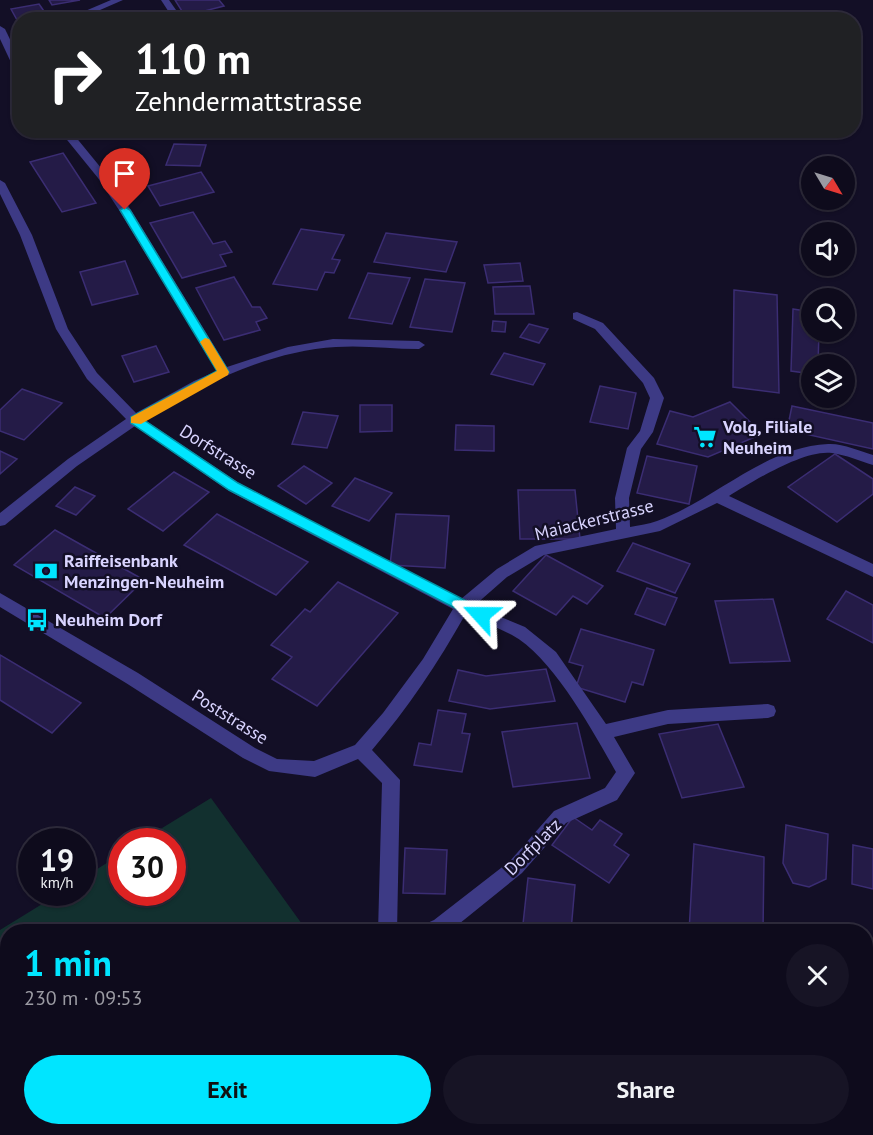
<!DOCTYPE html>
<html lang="en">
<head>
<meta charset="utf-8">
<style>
	body { margin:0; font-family:"PT Sans",sans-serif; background:#171425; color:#f1f3f6; height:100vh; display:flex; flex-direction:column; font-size:22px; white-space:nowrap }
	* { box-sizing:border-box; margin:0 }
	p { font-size:20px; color:#9b9ba3 }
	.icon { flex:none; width:33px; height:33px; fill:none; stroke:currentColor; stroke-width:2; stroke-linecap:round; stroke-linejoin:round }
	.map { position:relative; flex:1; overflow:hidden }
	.sheet { position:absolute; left:0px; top:924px; width:873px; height:212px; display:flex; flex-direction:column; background:#0e0b1c; border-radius:24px 24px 0 0; box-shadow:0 2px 4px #0004,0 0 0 2px #2e2b3b }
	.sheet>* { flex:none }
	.hud { position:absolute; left:12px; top:12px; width:849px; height:126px; border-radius:24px; box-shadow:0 2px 4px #0004,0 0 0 2px #2e2b3b; background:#202124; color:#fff; overflow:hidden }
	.needle { width:39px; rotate:128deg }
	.buttons { position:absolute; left:801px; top:156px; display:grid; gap:12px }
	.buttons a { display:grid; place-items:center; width:54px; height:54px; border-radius:50%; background:#0e0b1c; box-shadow:0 2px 4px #0004,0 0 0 2px #2e2b3b; font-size:30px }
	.speed { position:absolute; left:18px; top:828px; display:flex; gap:12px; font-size:30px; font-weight:700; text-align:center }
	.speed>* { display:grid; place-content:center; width:78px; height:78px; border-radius:50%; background:#0e0b1c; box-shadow:0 2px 4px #0004,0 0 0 2px #2e2b3b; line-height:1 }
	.speed small { font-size:15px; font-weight:400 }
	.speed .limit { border:9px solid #d22; background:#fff; color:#111 }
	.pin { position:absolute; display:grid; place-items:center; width:51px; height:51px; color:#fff; margin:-62px -26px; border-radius:50% 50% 50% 0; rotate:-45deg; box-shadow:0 0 6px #0007 }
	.pin .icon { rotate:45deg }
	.me { position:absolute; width:66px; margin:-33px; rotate:294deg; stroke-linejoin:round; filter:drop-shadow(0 0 4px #0008) }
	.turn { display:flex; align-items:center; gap:21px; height:126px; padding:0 24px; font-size:27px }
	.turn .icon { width:78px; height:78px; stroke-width:2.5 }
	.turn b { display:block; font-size:42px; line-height:51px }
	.round { display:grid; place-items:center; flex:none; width:63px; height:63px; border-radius:32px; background:#171425 }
	.head { display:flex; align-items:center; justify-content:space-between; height:102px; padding:0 24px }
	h1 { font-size:36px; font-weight:800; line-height:45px; color:#00e5ff }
	.button { display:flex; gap:12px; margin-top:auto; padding:12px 24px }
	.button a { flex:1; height:69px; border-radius:36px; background:#00e5ff; color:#111; font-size:24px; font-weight:800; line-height:69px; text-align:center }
	.button a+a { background:#171425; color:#f1f3f6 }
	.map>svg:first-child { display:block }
</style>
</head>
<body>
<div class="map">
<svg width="873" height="1135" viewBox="0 0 873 1135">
	<rect width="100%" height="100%" fill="#130f26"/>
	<g fill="#12302f">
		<polygon points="211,798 307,931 8,932 8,1128 61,1128 51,1135 0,1135 0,930 60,893 82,892 83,878 121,854 122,892 172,892 172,842 141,841"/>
		<polygon points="249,1128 396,1128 397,1135 250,1135"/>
	</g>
	<g fill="#241b47" stroke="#3b2d73" stroke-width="1.5">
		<polygon points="49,0 80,0 52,5"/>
		<polygon points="175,0 219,0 224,6 185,16"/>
		<polygon points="39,4 46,14 17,20 11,9"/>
		<polygon points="187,130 233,130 229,136"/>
		<polygon points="174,144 206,145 200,166 166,165"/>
		<polygon points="63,153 96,203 62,212 30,162"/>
		<polygon points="201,172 214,192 160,206 148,186"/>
		<polygon points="193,212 213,244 225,241 232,252 220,255 226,266 182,278 150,223"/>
		<polygon points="301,229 344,235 332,259 340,260 334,273 325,272 317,290 273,284"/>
		<polygon points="386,233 457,242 446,272 374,262"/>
		<polygon points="125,261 138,294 92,305 80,272"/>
		<polygon points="520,263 523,281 488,283 484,265"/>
		<polygon points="368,273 410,278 392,324 349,318"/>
		<polygon points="234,277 252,307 260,307 267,318 256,322 260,330 224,340 196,288"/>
		<polygon points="425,279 465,283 452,332 410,327"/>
		<polygon points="530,286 534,314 495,314 493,287"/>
		<polygon points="734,290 777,295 779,393 733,387"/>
		<polygon points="793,309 812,312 812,332 819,332 818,364 812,364 812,374 791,371"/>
		<polygon points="493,321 506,322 505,332 492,331"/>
		<polygon points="529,324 548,329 539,343 520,337"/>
		<polygon points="156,346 169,372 134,382 122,356"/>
		<polygon points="504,353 545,364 533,385 491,374"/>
		<polygon points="600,386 636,393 628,429 590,422"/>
		<polygon points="22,389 62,403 24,440 0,431 0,410"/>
		<polygon points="730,402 762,434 708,457 657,444 670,411 693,417"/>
		<polygon points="360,405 392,405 392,431 360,432"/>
		<polygon points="792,406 873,423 873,449 787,430"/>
		<polygon points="303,412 338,416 327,448 292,444"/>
		<polygon points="456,425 494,426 494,451 455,450"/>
		<polygon points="0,451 17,459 0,474"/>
		<polygon points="835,454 873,479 873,494 837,522 788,487"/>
		<polygon points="647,456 697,466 689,504 637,493"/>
		<polygon points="304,466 332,483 306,504 278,486"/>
		<polygon points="174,472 209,492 163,531 128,509"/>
		<polygon points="355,478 392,493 369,521 332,506"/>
		<polygon points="75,487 95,496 76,515 56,506"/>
		<polygon points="518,490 575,490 580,539 520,539"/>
		<polygon points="217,514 308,562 276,595 184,545"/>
		<polygon points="396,514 449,516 445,568 390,565"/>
		<polygon points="55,530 144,580 105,618 14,565"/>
		<polygon points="633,543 690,564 675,593 617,571"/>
		<polygon points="546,555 603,586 587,604 573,596 556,615 513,591"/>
		<polygon points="338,582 398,613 317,706 272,679 292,657 271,645 305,609 310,612"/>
		<polygon points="647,588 677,598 665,625 635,614"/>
		<polygon points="846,591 873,605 873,643 827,619"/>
		<polygon points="773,599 790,661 730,663 715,601"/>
		<polygon points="581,629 654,650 643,685 632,682 625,702 576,687 583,666 569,662"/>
		<polygon points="0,655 81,703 52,733 0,700"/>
		<polygon points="546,669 555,701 490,709 449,701 458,670 486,676"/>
		<polygon points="438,710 466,714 462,733 470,734 462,772 414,765 419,743 431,745"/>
		<polygon points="577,723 590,778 513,787 502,732"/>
		<polygon points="718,724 744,787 682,798 659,734"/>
		<polygon points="573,817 592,830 600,820 622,834 614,845 629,855 609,883 552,845"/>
		<polygon points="786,825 828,834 826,879 809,887 793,883 783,863"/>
		<polygon points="694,844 764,857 763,932 689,932"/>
		<polygon points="853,845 873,849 873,889 852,884"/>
		<polygon points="405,848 447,850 445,894 403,893"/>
		<polygon points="528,878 575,885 571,931 523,924"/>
		<rect x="726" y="1128" width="38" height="7"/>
	</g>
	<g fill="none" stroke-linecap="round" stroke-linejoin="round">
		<g fill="#3d3a85" fill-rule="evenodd">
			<polygon points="111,0 123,0 77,20 64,20"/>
			<polygon points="161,0 169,0 183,20 174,20"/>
			<polygon points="0,26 5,29 20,60 20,74 15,71 0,39"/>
			<path d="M 59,130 L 70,130 L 106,174 L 131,210 L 227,367 L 288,347 L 333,339 L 419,341 L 425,345 L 419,349 C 391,349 364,345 336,347 C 269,351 201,384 145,420 L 239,483 L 461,599 L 497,569 L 535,546 L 616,529 L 615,498 L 627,448 L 640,431 L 650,398 L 643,383 L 595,329 L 573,319 L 573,313 L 577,312 L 603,323 L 654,378 L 664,398 L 653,432 L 641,449 L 629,498 L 630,527 C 639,525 649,524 657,521 C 715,500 764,447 828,444 C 842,443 860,451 873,455 L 873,465 C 860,461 846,455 832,453 C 804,449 752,482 729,496 L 873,564 L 873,577 L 717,503 L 660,531 L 544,555 L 507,577 L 474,606 L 525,627 L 556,652 L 606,724 L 668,710 L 768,704 L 774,706 L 776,711 L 774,716 L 768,718 L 668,724 L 614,737 L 635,773 L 617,800 L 566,823 L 522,873 L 449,932 L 421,932 L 423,925 L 434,920 L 510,861 L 554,811 L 605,788 L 616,772 C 594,733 552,656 512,635 C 497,627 481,622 465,615 C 438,663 408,708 372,750 L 400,780 L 397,932 L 378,932 L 382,783 L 358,759 L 315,777 L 269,771 L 243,758 L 126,683 L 0,607 L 0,593 L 138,673 L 255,748 L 277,759 L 314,761 L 355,745 L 383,713 L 423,659 L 453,609 L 229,491 L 135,426 L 77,466 L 5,525 L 0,526 L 0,513 L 68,459 L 126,419 L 87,379 L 56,329 L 20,235 L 0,194 L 0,180 L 5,183 L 32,235 L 68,329 L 97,373 L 136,413 L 194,381 L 217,371 L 119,210 L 98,178 Z"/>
			<polygon points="112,1128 141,1128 138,1135 109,1135"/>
			<polygon points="425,1128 447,1128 448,1135 426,1135"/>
		</g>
	</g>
	<polygon fill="#00e5ff" stroke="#0095a6" stroke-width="1.5" points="125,207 130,210 229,372 144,420 238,483 486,611 488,615 486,619 476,619 229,490 131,423 131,417 217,371 120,210"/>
	<polygon fill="#f59e0b" points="205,338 209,339 229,372 228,375 141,424 131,423 131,417 217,371 200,342"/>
	<defs>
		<g id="supermarket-bare" transform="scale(1.8)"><path d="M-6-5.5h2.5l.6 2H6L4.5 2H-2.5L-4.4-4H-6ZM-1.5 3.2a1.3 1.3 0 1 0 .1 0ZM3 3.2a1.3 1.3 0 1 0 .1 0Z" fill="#00e5ff" stroke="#130f26" stroke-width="2.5" paint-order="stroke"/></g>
		<g id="bank-bare" transform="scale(1.8)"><path d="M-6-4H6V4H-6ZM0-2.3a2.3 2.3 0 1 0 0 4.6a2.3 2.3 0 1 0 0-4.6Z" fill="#00e5ff" stroke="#130f26" stroke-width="2.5" paint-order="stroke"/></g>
		<g id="bus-bare" transform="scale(1.8)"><path d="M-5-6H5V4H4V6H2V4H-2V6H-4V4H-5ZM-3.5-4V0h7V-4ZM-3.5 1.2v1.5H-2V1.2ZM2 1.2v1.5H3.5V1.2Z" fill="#00e5ff" stroke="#130f26" stroke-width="2.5" paint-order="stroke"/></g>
	</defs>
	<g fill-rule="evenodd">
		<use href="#supermarket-bare" x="705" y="437"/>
		<use href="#bank-bare" x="46" y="571"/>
		<use href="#bus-bare" x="37" y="620"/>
	</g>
	<g text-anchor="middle" stroke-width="5" stroke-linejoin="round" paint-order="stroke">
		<g font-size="18" font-weight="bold" fill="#d9d4ff" stroke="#130f26" text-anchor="start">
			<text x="723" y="433">Volg, Filiale<tspan x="723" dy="21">Neuheim</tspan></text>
			<text x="64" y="567">Raiffeisenbank<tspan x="64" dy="21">Menzingen-Neuheim</tspan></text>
			<text x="55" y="626">Neuheim Dorf</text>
		</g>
		<g font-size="18" fill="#d9d4ff" stroke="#130f26">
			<text transform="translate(218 452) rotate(32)" y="6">Dorfstrasse</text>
			<text transform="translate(594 520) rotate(-14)" y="6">Maiackerstrasse</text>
			<text transform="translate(230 717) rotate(32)" y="6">Poststrasse</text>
			<text transform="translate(533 847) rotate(-45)" y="6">Dorfplatz</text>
		</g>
	</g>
</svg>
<div class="buttons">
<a><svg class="needle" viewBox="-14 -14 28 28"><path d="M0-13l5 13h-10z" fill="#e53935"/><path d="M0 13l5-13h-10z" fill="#9b9ba3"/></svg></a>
<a><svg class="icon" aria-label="sound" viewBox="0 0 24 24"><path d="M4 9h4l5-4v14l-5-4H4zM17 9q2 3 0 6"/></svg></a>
<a><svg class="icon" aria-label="search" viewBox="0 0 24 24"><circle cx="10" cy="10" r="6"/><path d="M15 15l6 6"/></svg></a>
<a><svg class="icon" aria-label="layers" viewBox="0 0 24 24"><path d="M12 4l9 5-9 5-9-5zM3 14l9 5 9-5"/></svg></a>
</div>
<div class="speed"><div>19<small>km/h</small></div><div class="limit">30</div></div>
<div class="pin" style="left:125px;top:210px;background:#d93025"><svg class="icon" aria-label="arrive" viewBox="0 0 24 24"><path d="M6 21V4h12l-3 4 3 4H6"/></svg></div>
<svg class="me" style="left:481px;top:615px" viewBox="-20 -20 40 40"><path d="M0-17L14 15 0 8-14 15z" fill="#00e5ff" stroke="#fff" stroke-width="4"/></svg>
<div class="hud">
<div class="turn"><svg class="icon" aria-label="right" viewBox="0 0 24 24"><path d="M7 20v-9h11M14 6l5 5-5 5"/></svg><div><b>110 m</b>Zehndermattstrasse</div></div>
</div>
<section class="sheet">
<div class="head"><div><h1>1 min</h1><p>230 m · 09:53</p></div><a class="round"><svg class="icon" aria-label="close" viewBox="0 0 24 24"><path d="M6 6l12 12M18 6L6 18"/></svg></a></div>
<div class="button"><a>Exit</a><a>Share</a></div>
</section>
</div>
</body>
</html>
